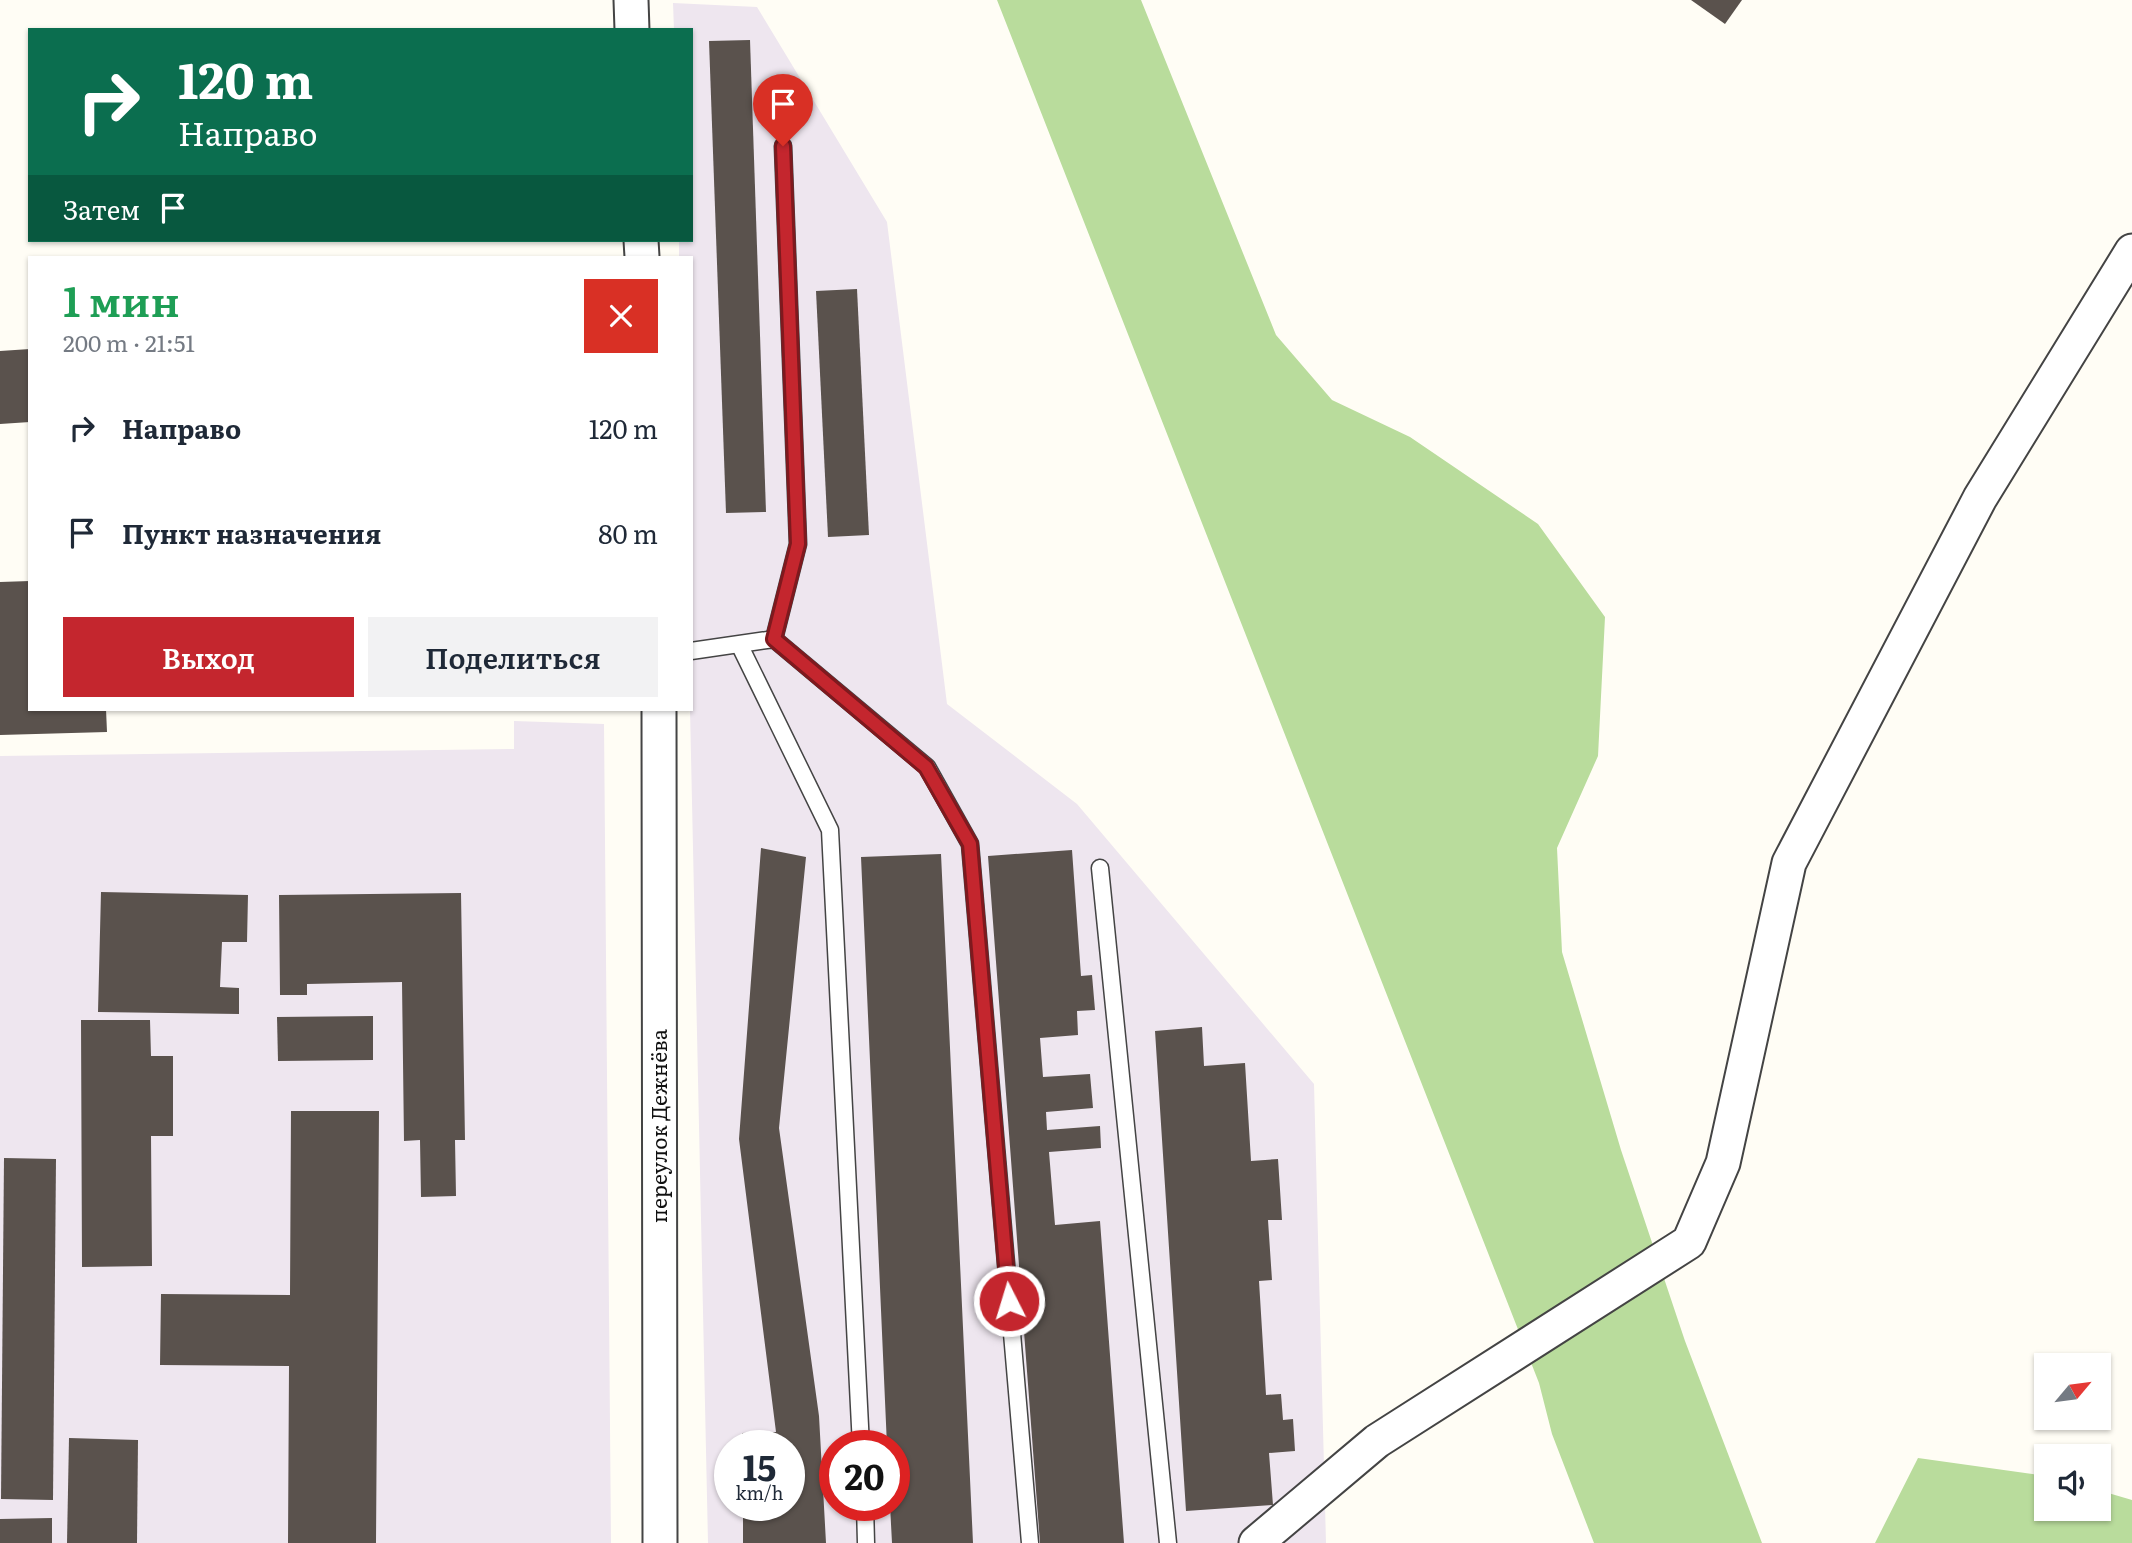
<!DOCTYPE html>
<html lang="ru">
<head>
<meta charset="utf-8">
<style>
	body { margin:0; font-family:Literata,serif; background:#f2f2f3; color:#1f2937; height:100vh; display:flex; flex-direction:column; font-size:26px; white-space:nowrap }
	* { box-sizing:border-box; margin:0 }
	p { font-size:23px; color:#747a83 }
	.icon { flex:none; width:38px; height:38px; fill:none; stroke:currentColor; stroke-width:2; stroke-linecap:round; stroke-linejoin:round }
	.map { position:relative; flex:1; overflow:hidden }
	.side { position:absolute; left:28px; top:256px; width:665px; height:455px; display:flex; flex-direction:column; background:#fff; border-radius:0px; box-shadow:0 2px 5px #0004 }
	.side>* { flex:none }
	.banner { position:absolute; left:28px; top:28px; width:665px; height:214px; border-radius:0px; box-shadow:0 2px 5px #0004; background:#0b6e4f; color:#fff; overflow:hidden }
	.needle { width:46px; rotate:61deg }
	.buttons { position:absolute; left:2034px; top:1353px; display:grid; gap:14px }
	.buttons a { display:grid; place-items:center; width:77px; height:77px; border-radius:0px; background:#fff; box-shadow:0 2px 5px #0004; font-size:35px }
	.speed { position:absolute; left:714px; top:1430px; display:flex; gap:14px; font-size:35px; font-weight:700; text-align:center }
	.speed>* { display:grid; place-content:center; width:91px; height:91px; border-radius:50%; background:#fff; box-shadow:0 2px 5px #0004; line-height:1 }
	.speed small { font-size:18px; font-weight:400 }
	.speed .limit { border:10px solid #d22; background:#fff; color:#111 }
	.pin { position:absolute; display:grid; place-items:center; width:60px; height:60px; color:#fff; margin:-72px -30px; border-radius:50% 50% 50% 0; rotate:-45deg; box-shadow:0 0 7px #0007 }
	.pin .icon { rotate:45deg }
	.me { position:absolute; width:77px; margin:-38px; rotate:355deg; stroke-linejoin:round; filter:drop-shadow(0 0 5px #0008) }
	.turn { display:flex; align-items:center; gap:24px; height:147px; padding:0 35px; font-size:32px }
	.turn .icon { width:91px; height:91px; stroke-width:2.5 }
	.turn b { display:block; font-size:49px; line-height:60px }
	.then { display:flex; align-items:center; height:66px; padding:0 35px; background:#0003; gap:14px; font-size:26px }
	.round { display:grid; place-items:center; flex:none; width:74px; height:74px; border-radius:0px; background:#f2f2f3 }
	.overview { display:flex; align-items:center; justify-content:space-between; height:119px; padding:0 35px }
	h1 { font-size:42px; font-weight:600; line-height:52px; color:#1e9e55 }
	.primary-button { display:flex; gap:14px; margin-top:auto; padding:14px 35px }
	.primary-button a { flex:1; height:80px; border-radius:0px; background:#c4262e; color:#fff; font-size:28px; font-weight:600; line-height:80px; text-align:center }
	.primary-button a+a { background:#f2f2f3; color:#1f2937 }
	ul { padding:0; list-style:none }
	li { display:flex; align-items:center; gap:21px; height:105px; padding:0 35px }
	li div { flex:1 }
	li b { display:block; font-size:26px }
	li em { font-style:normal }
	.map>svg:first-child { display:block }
</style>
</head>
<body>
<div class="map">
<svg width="2132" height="1543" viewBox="0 0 2132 1543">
	<rect width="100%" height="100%" fill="#fffdf5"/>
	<g fill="#eee6ef" fill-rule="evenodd">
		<path d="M 673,3 L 757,7 L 887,222 L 947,704 L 1077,804 L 1314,1084 L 1326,1543 L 708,1543 L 690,709 L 691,257 L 679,257 L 679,240 L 691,240 L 691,30 L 674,30 ZM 730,1446 L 789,1446 L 789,1505 L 730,1505 ZM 835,1446 L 894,1446 L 894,1505 L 835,1505 Z"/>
		<polygon points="514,721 604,724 611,1543 0,1543 0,756 514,749"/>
	</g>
	<g fill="#b9dc9c">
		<polygon points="997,0 1141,0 1276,335 1332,400 1410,437 1538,524 1605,617 1598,756 1557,848 1562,952 1621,1150 1685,1341 1762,1543 1594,1543 1552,1434 1539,1383"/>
		<polygon points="1918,1458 2046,1476 2046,1508 2098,1508 2098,1490 2132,1500 2132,1543 1875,1543"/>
	</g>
	<g fill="#5a524d">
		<polygon points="1691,0 1742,0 1725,24"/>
		<polygon points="750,40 766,512 726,513 709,41"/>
		<polygon points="857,289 869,535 828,537 816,291"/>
		<polygon points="30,349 30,422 0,424 0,351"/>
		<polygon points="30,581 30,709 106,709 107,732 0,735 0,582"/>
		<polygon points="761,848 806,857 779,1128 819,1416 826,1543 743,1543 743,1505 789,1505 789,1446 742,1446 742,1433 776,1432 739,1139"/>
		<polygon points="1072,850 1081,976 1092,975 1095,1010 1077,1011 1078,1035 1040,1038 1043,1077 1090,1074 1093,1108 1046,1112 1047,1130 1100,1126 1101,1148 1049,1152 1055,1225 1100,1221 1124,1543 1040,1543 988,856"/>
		<polygon points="941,854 973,1543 892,1543 890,1505 894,1505 894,1446 887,1446 861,857"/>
		<polygon points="101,892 248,895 247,942 222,942 220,987 239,988 239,1014 98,1012"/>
		<polygon points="461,893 465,1140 455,1140 456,1196 421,1197 420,1140 404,1141 402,982 307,984 307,995 280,995 279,895"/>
		<polygon points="373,1016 373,1060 278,1061 277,1017"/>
		<polygon points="81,1020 150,1020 151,1056 173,1056 173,1136 151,1136 152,1266 82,1267"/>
		<polygon points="1202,1027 1204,1066 1245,1063 1251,1161 1278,1159 1282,1220 1268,1220 1272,1280 1259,1281 1266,1395 1281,1394 1283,1420 1293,1419 1295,1451 1269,1453 1273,1505 1186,1511 1155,1031"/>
		<polygon points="291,1111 379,1111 376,1543 288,1543 289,1366 160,1365 161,1294 290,1295"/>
		<polygon points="4,1158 56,1159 53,1500 1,1499"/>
		<polygon points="69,1438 138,1440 137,1543 67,1543"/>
		<polygon points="52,1518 52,1543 0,1543 0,1519"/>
	</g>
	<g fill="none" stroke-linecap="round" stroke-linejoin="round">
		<g stroke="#444" stroke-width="19">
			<g id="service">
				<polyline points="774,639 798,544 783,146"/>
				<polyline points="740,646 830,830 861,1446"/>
				<polyline points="691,651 774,639 927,767 970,844 1030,1543"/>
				<polyline points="1100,868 1168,1543"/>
				<polyline points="865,1505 866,1543"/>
			</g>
		</g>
		<g stroke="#444" stroke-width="37">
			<g id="minor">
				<polyline points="631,0 632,30"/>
				<polyline points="641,240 642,257"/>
				<polyline points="659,709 660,1543"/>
				<polyline points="1256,1543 1377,1441 1689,1242 1723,1163 1789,863 1980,498 2132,251"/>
			</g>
		</g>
		<use href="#service" stroke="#fff" stroke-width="16"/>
		<use href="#minor" stroke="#fff" stroke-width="33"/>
	</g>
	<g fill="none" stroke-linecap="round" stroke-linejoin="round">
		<g stroke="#7f191e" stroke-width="18">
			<polyline id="route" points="783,146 798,544 774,639 926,767 970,844 1009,1301"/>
		</g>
		<use href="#route" stroke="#c4262e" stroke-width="12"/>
	</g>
	<g text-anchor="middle" stroke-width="7" stroke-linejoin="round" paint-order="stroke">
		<g font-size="21" fill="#111" stroke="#fff">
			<text transform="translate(660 1126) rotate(-90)" y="7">переулок Дежнёва</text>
		</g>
	</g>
</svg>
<div class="buttons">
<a><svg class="needle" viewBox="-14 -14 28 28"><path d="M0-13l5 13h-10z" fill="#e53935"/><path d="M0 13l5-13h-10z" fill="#747a83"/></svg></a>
<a><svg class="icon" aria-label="sound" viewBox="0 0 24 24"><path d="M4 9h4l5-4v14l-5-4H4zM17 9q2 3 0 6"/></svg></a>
</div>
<div class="speed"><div>15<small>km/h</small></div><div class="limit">20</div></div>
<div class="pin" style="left:783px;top:146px;background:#d93025"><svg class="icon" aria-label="arrive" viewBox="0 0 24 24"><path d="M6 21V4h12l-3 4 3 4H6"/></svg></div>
<svg class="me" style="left:1009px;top:1301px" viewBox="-20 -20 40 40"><circle r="17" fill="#c4262e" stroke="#fff" stroke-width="3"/><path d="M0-11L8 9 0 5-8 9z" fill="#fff"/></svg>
<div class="banner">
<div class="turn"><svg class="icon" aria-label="right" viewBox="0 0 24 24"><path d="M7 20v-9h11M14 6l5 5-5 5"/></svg><div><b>120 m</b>Направо</div></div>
<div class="then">Затем<svg class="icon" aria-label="arrive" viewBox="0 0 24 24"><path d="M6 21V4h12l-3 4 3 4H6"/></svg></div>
</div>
<section class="side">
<div class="overview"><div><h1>1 мин</h1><p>200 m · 21:51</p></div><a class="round" style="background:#d93025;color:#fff"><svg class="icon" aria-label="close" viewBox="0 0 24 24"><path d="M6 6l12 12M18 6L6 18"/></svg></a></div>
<ul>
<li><svg class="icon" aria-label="right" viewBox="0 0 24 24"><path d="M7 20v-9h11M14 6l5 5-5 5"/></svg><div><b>Направо</b></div><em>120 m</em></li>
<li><svg class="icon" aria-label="arrive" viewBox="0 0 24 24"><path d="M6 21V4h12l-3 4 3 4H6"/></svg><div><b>Пункт назначения</b></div><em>80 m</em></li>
</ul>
<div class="primary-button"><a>Выход</a><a>Поделиться</a></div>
</section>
</div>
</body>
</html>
